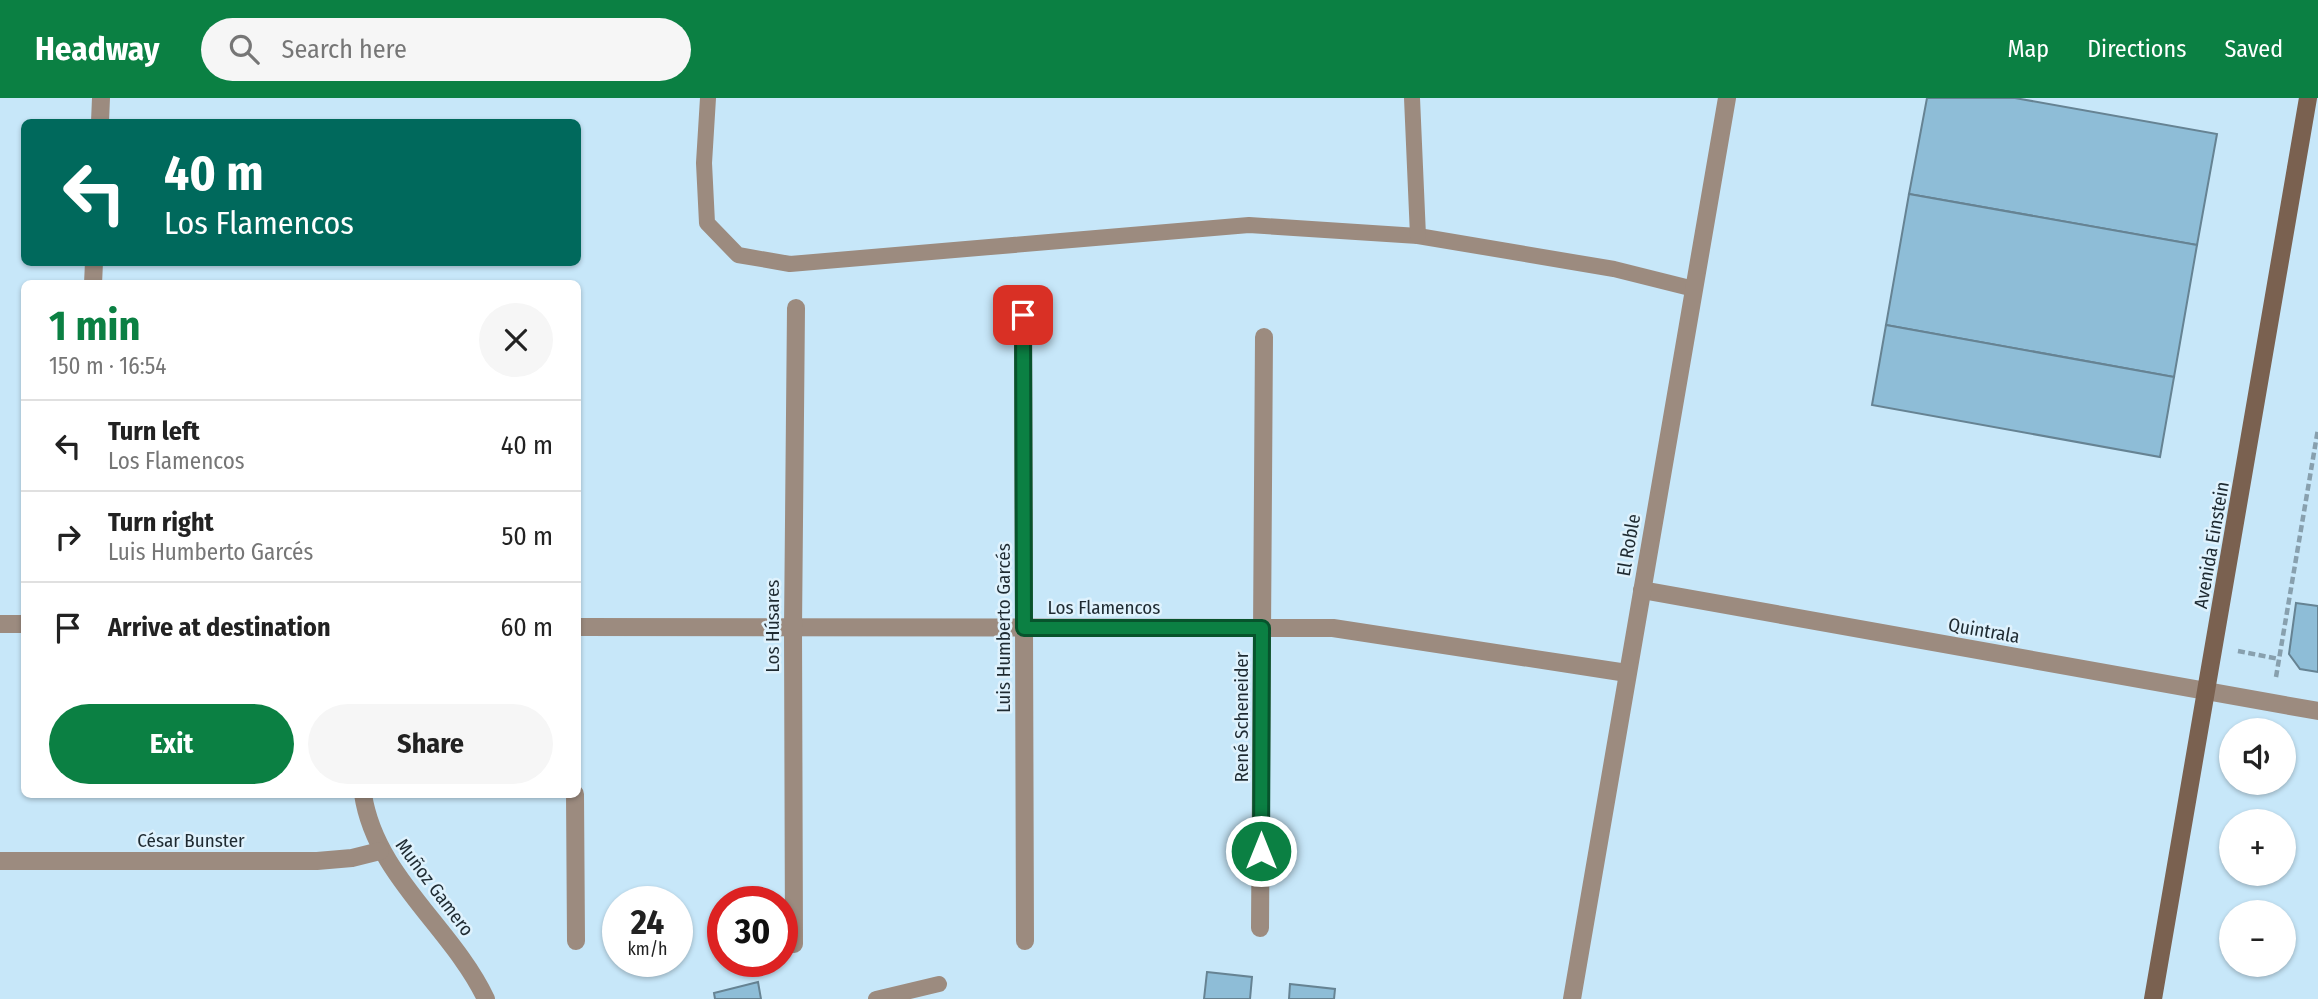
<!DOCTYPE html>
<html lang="en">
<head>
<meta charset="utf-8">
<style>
	body { margin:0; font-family:"Fira Sans Condensed",sans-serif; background:#f6f6f6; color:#222; height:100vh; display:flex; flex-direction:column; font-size:26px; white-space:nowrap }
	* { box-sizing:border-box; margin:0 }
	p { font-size:23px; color:#767676 }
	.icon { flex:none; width:38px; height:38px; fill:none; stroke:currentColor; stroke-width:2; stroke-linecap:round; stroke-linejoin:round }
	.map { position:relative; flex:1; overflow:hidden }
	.panel { position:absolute; left:21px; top:182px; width:560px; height:518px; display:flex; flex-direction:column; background:#fff; border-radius:10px; box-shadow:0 2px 5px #0004 }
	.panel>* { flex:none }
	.guide { position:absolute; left:21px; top:21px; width:560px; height:147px; border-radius:10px; box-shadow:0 2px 5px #0004; background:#00695c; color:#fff; overflow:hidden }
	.tools { position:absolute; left:2219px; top:620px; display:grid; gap:14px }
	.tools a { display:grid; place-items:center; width:77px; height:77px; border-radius:50%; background:#fff; box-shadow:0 2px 5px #0004; font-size:35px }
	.speed { position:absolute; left:602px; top:788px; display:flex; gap:14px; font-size:35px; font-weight:700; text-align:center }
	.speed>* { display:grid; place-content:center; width:91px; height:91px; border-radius:50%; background:#fff; box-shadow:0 2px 5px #0004; line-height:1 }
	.speed small { font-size:18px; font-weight:400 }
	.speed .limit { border:10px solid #d22; background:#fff; color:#111 }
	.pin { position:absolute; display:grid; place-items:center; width:60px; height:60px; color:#fff; margin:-30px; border-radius:14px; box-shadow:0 4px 10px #0006 }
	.me { position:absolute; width:77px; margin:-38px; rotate:0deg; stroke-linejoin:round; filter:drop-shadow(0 0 5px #0008) }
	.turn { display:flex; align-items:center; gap:24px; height:147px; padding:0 28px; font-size:32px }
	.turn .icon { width:91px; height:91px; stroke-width:2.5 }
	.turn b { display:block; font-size:49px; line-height:60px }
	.round { display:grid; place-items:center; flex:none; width:74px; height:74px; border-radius:37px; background:#f6f6f6 }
	.headline { display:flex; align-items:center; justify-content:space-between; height:119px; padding:0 28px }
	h1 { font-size:42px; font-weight:700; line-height:52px; color:#0b8043 }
	.action { display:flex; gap:14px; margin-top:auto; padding:14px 28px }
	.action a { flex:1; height:80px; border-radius:42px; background:#0b8043; color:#fff; font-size:28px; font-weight:700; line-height:80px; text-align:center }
	.action a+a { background:#f6f6f6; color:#222 }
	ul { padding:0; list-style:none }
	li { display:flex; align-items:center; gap:21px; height:91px; padding:0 28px; border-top:2px solid #e0e0e0 }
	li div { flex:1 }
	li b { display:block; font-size:26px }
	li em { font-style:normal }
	header { display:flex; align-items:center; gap:42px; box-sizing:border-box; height:98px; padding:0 35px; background:#0b8043; color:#fff }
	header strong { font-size:33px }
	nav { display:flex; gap:38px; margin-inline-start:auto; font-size:24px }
	.search { width:490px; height:63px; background:#f6f6f6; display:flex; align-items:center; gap:18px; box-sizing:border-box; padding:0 24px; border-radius:38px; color:#767676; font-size:26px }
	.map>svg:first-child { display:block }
</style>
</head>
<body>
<header>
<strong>Headway</strong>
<div class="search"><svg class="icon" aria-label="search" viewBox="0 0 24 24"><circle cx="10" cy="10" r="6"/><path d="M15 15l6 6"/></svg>Search here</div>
<nav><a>Map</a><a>Directions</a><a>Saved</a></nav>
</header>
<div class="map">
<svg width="2318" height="901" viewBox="0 0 2318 901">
	<rect width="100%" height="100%" fill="#c7e7f9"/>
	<g fill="#8ebdd7" stroke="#668393" stroke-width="2">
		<polygon points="1927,0 2015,0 2217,36 2197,147 1909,96"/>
		<polygon points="1909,96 2197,147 2174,279 1886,227"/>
		<polygon points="1886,227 2174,279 2160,359 1872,307"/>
		<polygon points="2296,505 2318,508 2318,574 2300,571 2289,556"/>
		<polygon points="1207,874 1252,879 1250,901 1204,901"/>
		<polygon points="758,884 761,901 715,901 714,895"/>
		<polygon points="1290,886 1335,891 1334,901 1289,901"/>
	</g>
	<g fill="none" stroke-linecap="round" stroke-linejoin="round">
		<g stroke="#88a0ae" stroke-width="4.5" stroke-dasharray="7 3.5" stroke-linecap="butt">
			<polyline points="2238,553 2279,561"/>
			<polyline points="2276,579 2318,331"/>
		</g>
		<g stroke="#9c8b7f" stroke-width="16">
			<polyline points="708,0 704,65 707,125 738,157 790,166 1249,127 1418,138 1614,171 1694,191"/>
			<polyline points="1412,0 1418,138"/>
			<polyline points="876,901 939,886"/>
		</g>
		<g stroke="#9c8b7f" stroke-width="18">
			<polyline points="100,24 101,0"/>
			<polyline points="93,186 94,164"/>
			<polyline points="1023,217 1025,843"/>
			<polyline points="1642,492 2318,613"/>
			<polyline points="0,526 24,526"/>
			<polyline points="578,529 1333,530 1627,575"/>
			<path d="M 363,696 C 375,778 452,829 486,901"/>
			<polyline points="575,696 576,843"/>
			<polyline points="0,763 317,763 352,760 380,753"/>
			<polyline points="1260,830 1264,239"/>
			<polyline points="794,846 793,530 796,210"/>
			<polyline points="1572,901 1727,0"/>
		</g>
		<polyline stroke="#7a6150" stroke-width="18" points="2153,901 2308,0"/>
	</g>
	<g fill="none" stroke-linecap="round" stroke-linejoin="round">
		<g stroke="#07532c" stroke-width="18">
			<polyline id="route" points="1023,217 1024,530 1262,530 1261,753"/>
		</g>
		<use href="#route" stroke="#0b8043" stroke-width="12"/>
	</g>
	<g text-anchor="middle" stroke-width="5" stroke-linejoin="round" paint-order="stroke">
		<g font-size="19" fill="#1e2a31" stroke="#dff2fd">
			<text transform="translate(1628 447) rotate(-80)" y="7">El Roble</text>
			<text transform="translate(2211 447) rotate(-80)" y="7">Avenida Einstein</text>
			<text x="1104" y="516">Los Flamencos</text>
			<text transform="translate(772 528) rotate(-90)" y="7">Los Húsares</text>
			<text transform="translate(1003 530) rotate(-90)" y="7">Luis Humberto Garcés</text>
			<text transform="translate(1984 532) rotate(10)" y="7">Quintrala</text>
			<text transform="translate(1241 619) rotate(-90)" y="7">René Scheneider</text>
			<text x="191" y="749">César Bunster</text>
			<text transform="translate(435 789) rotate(53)" y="7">Muñoz Gamero</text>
		</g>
	</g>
</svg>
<div class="tools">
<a><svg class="icon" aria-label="sound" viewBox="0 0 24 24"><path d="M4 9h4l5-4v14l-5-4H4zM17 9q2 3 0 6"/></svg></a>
<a>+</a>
<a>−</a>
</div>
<div class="speed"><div>24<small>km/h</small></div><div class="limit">30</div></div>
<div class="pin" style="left:1023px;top:217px;background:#d93025"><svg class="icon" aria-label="arrive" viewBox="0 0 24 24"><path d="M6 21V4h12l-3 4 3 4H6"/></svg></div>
<svg class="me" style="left:1261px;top:753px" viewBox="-20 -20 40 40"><circle r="17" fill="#0b8043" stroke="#fff" stroke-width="3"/><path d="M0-11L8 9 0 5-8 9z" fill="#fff"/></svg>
<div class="guide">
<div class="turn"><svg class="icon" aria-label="left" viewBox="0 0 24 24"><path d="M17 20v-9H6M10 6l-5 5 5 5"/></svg><div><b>40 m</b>Los Flamencos</div></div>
</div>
<section class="panel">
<div class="headline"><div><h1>1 min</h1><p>150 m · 16:54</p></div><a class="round"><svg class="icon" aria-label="close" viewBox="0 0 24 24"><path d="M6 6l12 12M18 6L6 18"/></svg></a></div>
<ul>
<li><svg class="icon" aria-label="left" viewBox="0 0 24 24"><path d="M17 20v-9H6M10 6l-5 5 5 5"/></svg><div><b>Turn left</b><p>Los Flamencos</p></div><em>40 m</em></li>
<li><svg class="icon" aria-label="right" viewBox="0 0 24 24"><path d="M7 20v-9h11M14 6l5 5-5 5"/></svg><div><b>Turn right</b><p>Luis Humberto Garcés</p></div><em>50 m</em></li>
<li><svg class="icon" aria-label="arrive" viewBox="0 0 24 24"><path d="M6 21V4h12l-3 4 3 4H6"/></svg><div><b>Arrive at destination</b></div><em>60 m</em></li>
</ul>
<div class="action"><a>Exit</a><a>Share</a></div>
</section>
</div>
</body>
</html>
